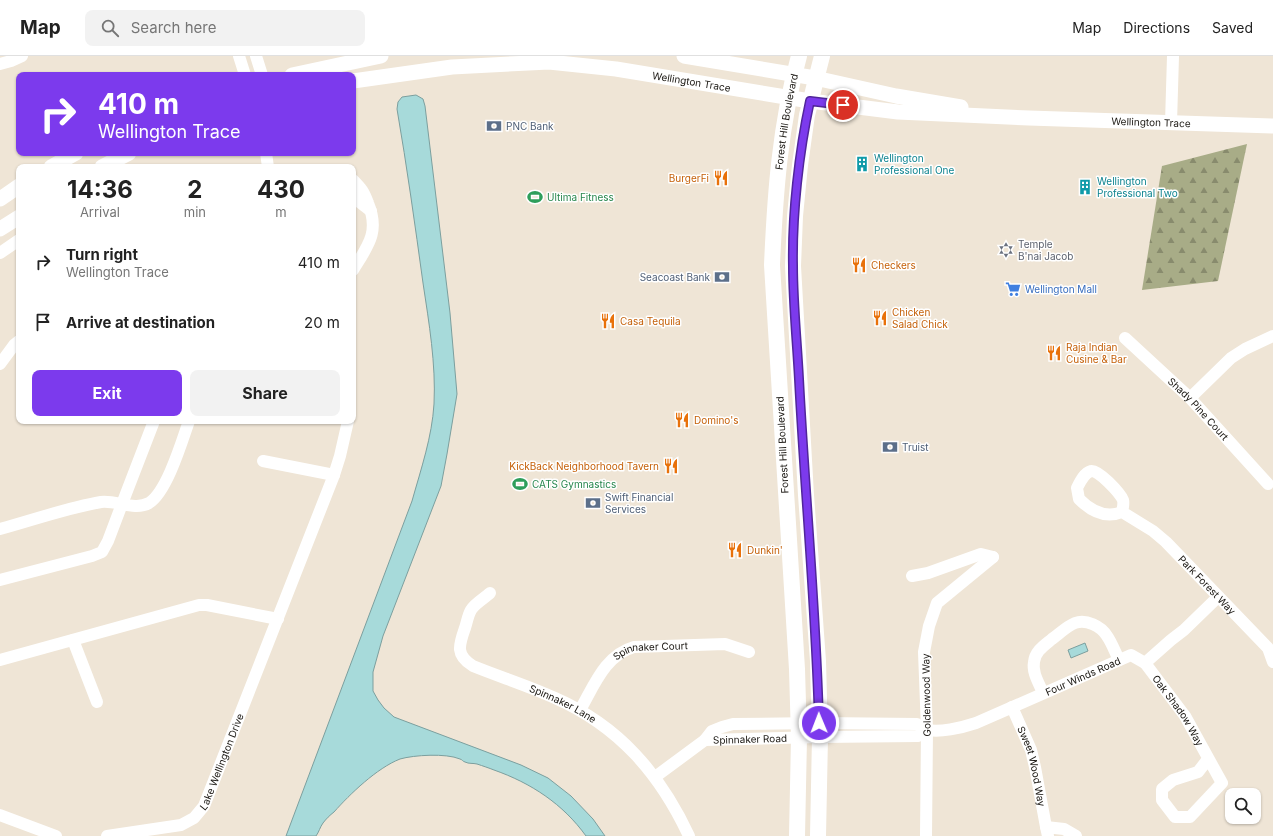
<!DOCTYPE html>
<html lang="en">
<head>
<meta charset="utf-8">
<style>
	body { margin:0; font-family:Inter,sans-serif; background:#f2f2f2; color:#222; height:100vh; display:flex; flex-direction:column; font-size:15px; white-space:nowrap }
	* { box-sizing:border-box; margin:0 }
	p { font-size:13px; color:#767676 }
	.icon { flex:none; width:22px; height:22px; fill:none; stroke:currentColor; stroke-width:2; stroke-linecap:round; stroke-linejoin:round }
	.map { position:relative; flex:1; overflow:hidden }
	.sheet { position:absolute; left:16px; top:108px; width:340px; height:260px; display:flex; flex-direction:column; background:#fff; border-radius:8px; box-shadow:0 1px 3px #0004 }
	.sheet>* { flex:none }
	.top-card { position:absolute; left:16px; top:16px; width:340px; height:84px; border-radius:8px; box-shadow:0 1px 3px #0004; background:#7c3aed; color:#fff; overflow:hidden }
	.controls { position:absolute; left:1225px; top:732px; display:grid; gap:8px }
	.controls a { display:grid; place-items:center; width:36px; height:36px; border-radius:8px; background:#fff; box-shadow:0 1px 3px #0004; font-size:20px }
	.pin { position:absolute; display:grid; place-items:center; width:34px; height:34px; color:#fff; margin:-17px; border:2px solid #fff; border-radius:50%; box-shadow:0 1px 4px #0007 }
	.me { position:absolute; width:44px; margin:-22px; rotate:359deg; stroke-linejoin:round; filter:drop-shadow(0 0 3px #0008) }
	.turn { display:flex; align-items:center; gap:14px; height:84px; padding:0 16px; font-size:18px }
	.turn .icon { width:52px; height:52px; stroke-width:2.5 }
	.turn b { display:block; font-size:28px; line-height:34px }
	.eta { display:flex; justify-content:space-evenly; align-items:center; height:68px; text-align:center }
	.eta b { font-size:24px; font-weight:700; line-height:28px }
	.cta { display:flex; gap:8px; margin-top:auto; padding:8px 16px }
	.cta a { flex:1; height:46px; border-radius:8px; background:#7c3aed; color:#fff; font-size:16px; font-weight:700; line-height:46px; text-align:center }
	.cta a+a { background:#f2f2f2; color:#222 }
	ul { padding:0; list-style:none }
	li { display:flex; align-items:center; gap:12px; height:60px; padding:0 16px }
	li div { flex:1 }
	li b { display:block; font-size:15px }
	li em { font-style:normal }
	header { display:flex; align-items:center; gap:24px; box-sizing:border-box; height:56px; padding:0 20px; background:#fff; border-bottom:1px solid #e0e0e0 }
	header strong { font-size:19px }
	nav { display:flex; gap:22px; margin-inline-start:auto; font-size:14px }
	.search { width:280px; height:36px; background:#f2f2f2; display:flex; align-items:center; gap:10px; box-sizing:border-box; padding:0 14px; border-radius:8px; color:#767676; font-size:15px }
	.map>svg:first-child { display:block }
</style>
</head>
<body>
<header>
<strong>Map</strong>
<div class="search"><svg class="icon" aria-label="search" viewBox="0 0 24 24"><circle cx="10" cy="10" r="6"/><path d="M15 15l6 6"/></svg>Search here</div>
<nav><a>Map</a><a>Directions</a><a>Saved</a></nav>
</header>
<div class="map">
<svg width="1273" height="780" viewBox="0 0 1273 780">
	<defs>
		<pattern id="forest-firs" width="22" height="20" patternUnits="userSpaceOnUse"><rect width="22" height="20" fill="#a8ac87"/><path d="M5 1l3.5 6h-7zM16 11l3.5 6h-7z" fill="#888b6d"/></pattern>
	</defs>
	<rect width="100%" height="100%" fill="#efe5d6"/>
	<polygon fill="url(#forest-firs)" points="1247,88 1218,225 1142,234 1162,110"/>
	<g fill="#a7dada" stroke="#7c9f9e">
		<path d="M 416,39 L 423,43 L 425,50 L 450,257 L 457,338 L 447,398 L 441,430 L 383,580 L 373,616 L 373,635 L 378,644 L 384,652 L 394,661 L 521,709 L 548,722 L 571,740 L 593,763 L 605,780 L 586,780 C 563,748 531,727 494,714 C 489,712 483,710 477,708 C 473,707 469,708 465,706 C 462,705 463,704 460,703 C 446,697 414,699 400,703 C 377,712 350,738 334,756 C 330,759 326,763 323,767 C 320,771 319,776 316,780 L 286,780 L 412,445 C 421,413 432,381 434,348 C 436,308 429,267 423,227 C 415,169 407,111 397,53 L 398,46 L 402,41 Z"/>
		<polygon points="1085,587 1088,595 1071,602 1068,594"/>
	</g>
	<g fill="none" stroke-linecap="round" stroke-linejoin="round">
		<g stroke="#fff" stroke-width="12">
			<polyline points="239,0 245,19"/>
			<polyline points="256,0 262,19"/>
			<polyline points="0,8 11,5 22,0"/>
			<polyline points="1171,67 1173,0"/>
			<polyline points="266,97 268,111"/>
			<path d="M 353,124 C 362,133 364,136 368,147 C 380,176 368,190 353,214"/>
			<polyline points="353,141 371,155"/>
			<polyline points="0,197 19,184"/>
			<path id="s1" d="M 1125,282 L 1190,342 L 1268,428"/>
			<polyline points="0,308 14,289 19,285"/>
			<polyline points="1190,342 1231,302 1245,293 1273,280"/>
			<polyline points="263,405 334,419"/>
			<path id="s2" d="M 1122,456 C 1105,463 1091,455 1079,443 L 1077,432 C 1080,426 1084,417 1091,415 C 1098,413 1120,437 1123,444 C 1124,448 1123,452 1122,456 L 1153,475 L 1166,486 L 1268,592 L 1273,606"/>
			<path d="M 0,473 C 33,464 67,452 101,446 C 116,444 135,455 149,447 C 167,436 182,385 189,365"/>
			<polyline points="912,520 928,517 981,498 993,501"/>
			<polyline points="0,524 92,500 102,496 108,485 122,448 154,365"/>
			<path id="s3" d="M 490,537 C 485,542 475,547 471,554 C 468,559 467,566 465,572 C 459,589 455,599 473,610 C 500,621 529,630 555,642 C 619,670 660,718 689,780"/>
			<polyline points="73,584 97,646"/>
			<polyline points="0,604 199,549 207,549 278,563"/>
			<path id="s4" d="M 1145,607 L 1185,660 L 1222,727 L 1190,761 L 1175,761 L 1162,744 L 1162,733 L 1173,724 L 1198,716 L 1208,703"/>
			<path d="M 1043,637 C 1039,627 1032,617 1034,606 C 1035,595 1045,589 1052,583 C 1059,578 1067,570 1075,567 C 1086,563 1101,570 1107,580 C 1112,587 1115,596 1119,604"/>
			<path id="s5" d="M 1012,651 L 1031,694 L 1035,711 L 1046,771"/>
			<path id="s6" d="M 580,654 C 594,630 605,599 634,591 L 725,588 L 749,596"/>
			<path id="s7" d="M 705,684 L 820,681 L 918,680 L 927,674"/>
			<path id="s8" d="M 655,721 L 705,684 L 712,675 L 722,671 L 733,668 L 819,667 L 917,668 C 919,670 922,672 925,673 C 937,678 964,671 976,667 L 1131,599 L 1145,607 L 1171,584 L 1184,574 L 1218,541"/>
			<polyline points="0,759 56,780"/>
			<path id="s9" d="M 107,780 L 181,769 L 194,762 L 204,750 L 334,419 L 340,400 L 348,365"/>
			<polyline points="926,780 927,674 924,596 929,570 937,547 993,501"/>
			<polyline points="1048,780 1046,771 1064,773 1076,780"/>
		</g>
		<g stroke="#fff" stroke-width="15">
			<polyline points="684,0 815,22 896,40 961,51"/>
			<polyline points="292,19 381,0"/>
			<path id="s10" d="M 353,25 L 452,11 L 549,6 L 616,13 L 810,45 L 898,56 L 1029,62 L 1273,70"/>
			<polyline points="51,111 76,97"/>
			<polyline points="102,111 129,97"/>
			<polyline points="0,143 19,130"/>
			<polyline points="0,173 19,161"/>
		</g>
		<g stroke="#fff" stroke-width="16">
			<path id="s11" d="M 797,780 L 799,682 L 797,613 L 772,209 C 775,139 780,68 799,0"/>
			<polyline points="818,780 820,681 818,605 806,439 793,210 795,160 800,109 807,59 822,0"/>
		</g>
	</g>
	<g fill="none" stroke-linecap="round" stroke-linejoin="round">
		<g stroke="#51269a" stroke-width="10">
			<path id="route" d="M 819,667 C 816,552 805,438 799,323 C 797,285 793,247 793,210 C 792,158 799,96 810,45 L 843,49"/>
		</g>
		<use href="#route" stroke="#7c3aed" stroke-width="7"/>
	</g>
	<defs>
		<g id="bank-bare" transform="scale(1.2)"><path d="M-6-4H6V4H-6ZM0-2.3a2.3 2.3 0 1 0 0 4.6a2.3 2.3 0 1 0 0-4.6Z" fill="#5c6f8a" stroke="#fff" stroke-width="2.5" paint-order="stroke"/></g>
		<g id="building-bare" transform="scale(1.2)"><path d="M-4-6H4V6H1V3H-1V6H-4ZM-2.5-4.3h1.7v1.8h-1.7ZM.8-4.3h1.7v1.8H.8ZM-2.5-1h1.7V.8h-1.7ZM.8-1h1.7V.8H.8Z" fill="#0f9aa8" stroke="#fff" stroke-width="2.5" paint-order="stroke"/></g>
		<g id="restaurant-bare" transform="scale(1.2)"><path d="M-5-6h1v4h1v-4h1v4h1v-4h1v5L-1.5 .5V6h-2V.5L-5-1ZM5-6V6H3V1.5H1.5Q1.5-4 5-6Z" fill="#e8710a" stroke="#fff" stroke-width="2.5" paint-order="stroke"/></g>
		<g id="stadium-bare" transform="scale(1.2)"><path d="M0-5a6.5 5 0 1 0 0 10a6.5 5 0 1 0 0-10ZM-3.5-1.8h7v3.6h-7Z" fill="#2e9e5b" stroke="#fff" stroke-width="2.5" paint-order="stroke"/></g>
		<g id="synagogue-bare" transform="scale(1.2)"><path d="M0-6.5L5.6 3.2H-5.6ZM0 6.5L5.6-3.2H-5.6Z" fill="#6b7280" stroke="#fff" stroke-width="2.5" paint-order="stroke"/></g>
		<g id="supermarket-bare" transform="scale(1.2)"><path d="M-6-5.5h2.5l.6 2H6L4.5 2H-2.5L-4.4-4H-6ZM-1.5 3.2a1.3 1.3 0 1 0 .1 0ZM3 3.2a1.3 1.3 0 1 0 .1 0Z" fill="#3f7fe0" stroke="#fff" stroke-width="2.5" paint-order="stroke"/></g>
	</defs>
	<g fill-rule="evenodd">
		<use href="#bank-bare" x="494" y="70"/>
		<use href="#building-bare" x="862" y="108"/>
		<use href="#restaurant-bare" x="721" y="122"/>
		<use href="#building-bare" x="1085" y="131"/>
		<use href="#stadium-bare" x="535" y="141"/>
		<use href="#synagogue-bare" x="1006" y="194"/>
		<use href="#restaurant-bare" x="859" y="209"/>
		<use href="#bank-bare" x="722" y="221"/>
		<use href="#supermarket-bare" x="1013" y="233"/>
		<use href="#restaurant-bare" x="880" y="262"/>
		<use href="#restaurant-bare" x="608" y="265"/>
		<use href="#restaurant-bare" x="1054" y="297"/>
		<use href="#restaurant-bare" x="682" y="364"/>
		<use href="#bank-bare" x="890" y="391"/>
		<use href="#restaurant-bare" x="671" y="410"/>
		<use href="#stadium-bare" x="520" y="428"/>
		<use href="#bank-bare" x="593" y="447"/>
		<use href="#restaurant-bare" x="735" y="494"/>
	</g>
	<g text-anchor="middle" stroke-width="3" stroke-linejoin="round" paint-order="stroke">
		<g font-size="10" fill="#191611" stroke="#fff">
			<text dy="4" stroke="none"><textPath href="#s10" startOffset="341">Wellington Trace</textPath></text>
			<text dy="4" stroke="none"><textPath href="#s11" startOffset="716">Forest Hill Boulevard</textPath></text>
			<text dy="4" stroke="none"><textPath href="#s10" startOffset="803">Wellington Trace</textPath></text>
			<text dy="4" stroke="none"><textPath href="#s1" startOffset="102">Shady Pine Court</textPath></text>
			<text transform="translate(782 389) rotate(-93)" y="4">Forest Hill Boulevard</text>
			<text dy="4" stroke="none"><textPath href="#s2" startOffset="251">Park Forest Way</textPath></text>
			<text dy="4" stroke="none"><textPath href="#s6" startOffset="101">Spinnaker Court</textPath></text>
			<text dy="4" stroke="none"><textPath href="#s8" startOffset="458">Four Winds Road</textPath></text>
			<text transform="translate(926 639) rotate(-91)" y="4">Goldenwood Way</text>
			<text dy="4" stroke="none"><textPath href="#s3" startOffset="186">Spinnaker Lane</textPath></text>
			<text dy="4" stroke="none"><textPath href="#s4" startOffset="58">Oak Shadow Way</textPath></text>
			<text dy="4" stroke="none"><textPath href="#s7" startOffset="45">Spinnaker Road</textPath></text>
			<text dy="4" stroke="none"><textPath href="#s9" startOffset="153">Lake Wellington Drive</textPath></text>
			<text dy="4" stroke="none"><textPath href="#s5" startOffset="63">Sweet Wood Way</textPath></text>
		</g>
		<g font-size="10" fill="#4e5e75" stroke="#fff" text-anchor="start">
			<text x="506" y="74">PNC Bank</text>
			<text x="710" y="225" text-anchor="end">Seacoast Bank</text>
			<text x="902" y="395">Truist</text>
			<text x="605" y="445">Swift Financial<tspan x="605" dy="12">Services</tspan></text>
		</g>
		<g font-size="10" fill="#0d838f" stroke="#fff" text-anchor="start">
			<text x="874" y="106">Wellington<tspan x="874" dy="12">Professional One</tspan></text>
			<text x="1097" y="129">Wellington<tspan x="1097" dy="12">Professional Two</tspan></text>
		</g>
		<g font-size="10" fill="#c56008" stroke="#fff" text-anchor="start">
			<text x="709" y="126" text-anchor="end">BurgerFi</text>
			<text x="871" y="213">Checkers</text>
			<text x="892" y="260">Chicken<tspan x="892" dy="12">Salad Chick</tspan></text>
			<text x="620" y="269">Casa Tequila</text>
			<text x="1066" y="295">Raja Indian<tspan x="1066" dy="12">Cusine &amp; Bar</tspan></text>
			<text x="694" y="368">Domino's</text>
			<text x="659" y="414" text-anchor="end">KickBack Neighborhood Tavern</text>
			<text x="747" y="498">Dunkin'</text>
		</g>
		<g font-size="10" fill="#27864d" stroke="#fff" text-anchor="start">
			<text x="547" y="145">Ultima Fitness</text>
			<text x="532" y="432">CATS Gymnastics</text>
		</g>
		<g font-size="10" fill="#5b616d" stroke="#fff" text-anchor="start">
			<text x="1018" y="192">Temple<tspan x="1018" dy="12">B'nai Jacob</tspan></text>
		</g>
		<g font-size="10" fill="#366cbe" stroke="#fff" text-anchor="start">
			<text x="1025" y="237">Wellington Mall</text>
		</g>
	</g>
</svg>
<div class="controls">
<a><svg class="icon" aria-label="search" viewBox="0 0 24 24"><circle cx="10" cy="10" r="6"/><path d="M15 15l6 6"/></svg></a>
</div>
<div class="pin" style="left:843px;top:49px;background:#d93025"><svg class="icon" aria-label="arrive" viewBox="0 0 24 24"><path d="M6 21V4h12l-3 4 3 4H6"/></svg></div>
<svg class="me" style="left:819px;top:667px" viewBox="-20 -20 40 40"><circle r="17" fill="#7c3aed" stroke="#fff" stroke-width="3"/><path d="M0-11L8 9 0 5-8 9z" fill="#fff"/></svg>
<div class="top-card">
<div class="turn"><svg class="icon" aria-label="right" viewBox="0 0 24 24"><path d="M7 20v-9h11M14 6l5 5-5 5"/></svg><div><b>410 m</b>Wellington Trace</div></div>
</div>
<section class="sheet">
<div class="eta">
<div><b>14:36</b><p>Arrival</p></div>
<div><b>2</b><p>min</p></div>
<div><b>430</b><p>m</p></div>
</div>
<ul>
<li><svg class="icon" aria-label="right" viewBox="0 0 24 24"><path d="M7 20v-9h11M14 6l5 5-5 5"/></svg><div><b>Turn right</b><p>Wellington Trace</p></div><em>410 m</em></li>
<li><svg class="icon" aria-label="arrive" viewBox="0 0 24 24"><path d="M6 21V4h12l-3 4 3 4H6"/></svg><div><b>Arrive at destination</b></div><em>20 m</em></li>
</ul>
<div class="cta"><a>Exit</a><a>Share</a></div>
</section>
</div>
</body>
</html>
